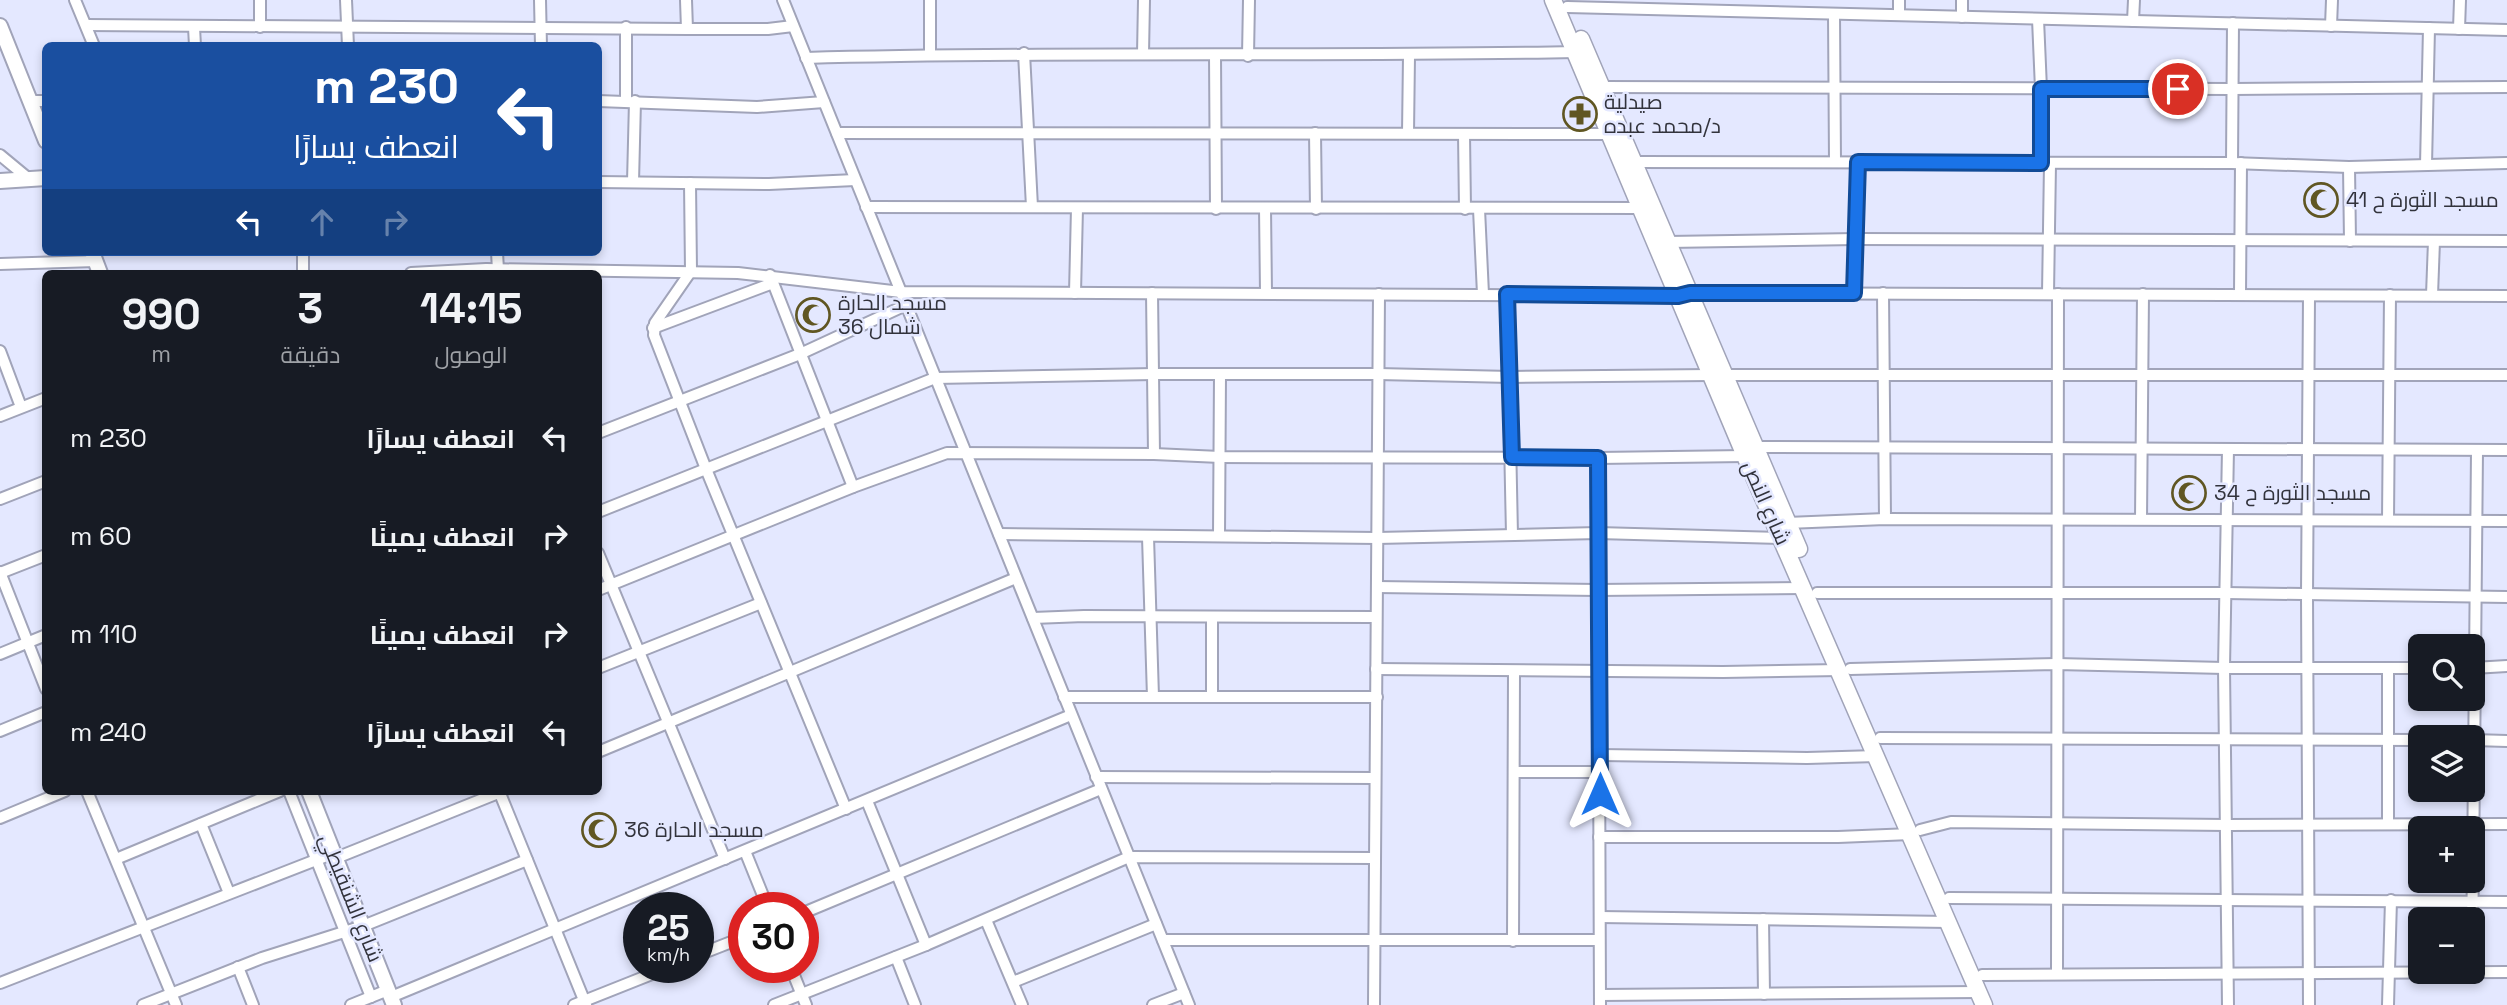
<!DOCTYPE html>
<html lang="ar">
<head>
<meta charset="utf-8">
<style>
	body { margin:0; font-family:"Space Grotesk",Cairo,sans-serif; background:#242831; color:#f1f3f6; direction:rtl; height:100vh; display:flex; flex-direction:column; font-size:26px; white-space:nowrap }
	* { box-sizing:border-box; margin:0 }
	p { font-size:23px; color:#9ea1a6 }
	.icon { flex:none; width:38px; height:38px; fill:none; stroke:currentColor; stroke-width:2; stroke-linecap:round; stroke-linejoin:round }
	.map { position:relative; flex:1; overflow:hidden; direction:ltr }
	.panel { position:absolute; left:42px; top:270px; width:560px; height:525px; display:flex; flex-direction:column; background:#171b24; border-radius:10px; box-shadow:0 4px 10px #0003; direction:rtl }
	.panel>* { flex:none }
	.hud { position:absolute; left:42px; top:42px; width:560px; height:214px; border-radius:10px; box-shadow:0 4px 10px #0003; direction:rtl; background:#1a4fa0; color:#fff; overflow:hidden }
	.fabs { position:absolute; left:2408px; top:634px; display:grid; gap:14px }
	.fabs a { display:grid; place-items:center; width:77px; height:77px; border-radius:10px; background:#171b24; box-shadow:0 4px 10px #0003; font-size:35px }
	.speed { position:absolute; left:623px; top:892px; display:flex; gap:14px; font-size:35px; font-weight:700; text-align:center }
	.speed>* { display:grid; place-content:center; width:91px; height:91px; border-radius:50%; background:#171b24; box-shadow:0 4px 10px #0003; line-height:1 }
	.speed small { font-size:18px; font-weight:400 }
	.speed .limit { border:10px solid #d22; background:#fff; color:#111 }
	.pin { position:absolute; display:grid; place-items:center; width:60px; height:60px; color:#fff; margin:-30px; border:4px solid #fff; border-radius:50%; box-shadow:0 2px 7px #0007 }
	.me { position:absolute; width:77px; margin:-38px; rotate:0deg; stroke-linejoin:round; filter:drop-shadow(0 0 5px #0008) }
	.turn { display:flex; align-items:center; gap:24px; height:147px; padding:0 28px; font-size:32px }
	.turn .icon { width:91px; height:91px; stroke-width:2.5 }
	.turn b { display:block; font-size:49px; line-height:60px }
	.lanes { display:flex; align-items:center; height:66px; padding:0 28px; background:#0003; justify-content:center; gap:35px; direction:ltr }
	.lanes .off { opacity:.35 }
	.eta { display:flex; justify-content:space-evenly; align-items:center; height:119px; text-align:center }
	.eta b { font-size:42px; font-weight:600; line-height:49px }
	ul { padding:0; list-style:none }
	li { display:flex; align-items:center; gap:21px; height:98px; padding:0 28px }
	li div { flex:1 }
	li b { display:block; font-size:26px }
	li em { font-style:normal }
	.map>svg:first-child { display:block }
</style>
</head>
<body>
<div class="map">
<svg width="2507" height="1005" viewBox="0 0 2507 1005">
	<rect width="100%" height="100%" fill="#e4e8ff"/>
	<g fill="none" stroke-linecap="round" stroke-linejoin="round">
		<g stroke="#a1a4b9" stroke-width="14">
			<g id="minor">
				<polyline points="75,0 94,46"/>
				<polyline points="260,0 260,27"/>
				<polyline points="346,0 348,46"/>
				<polyline points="540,0 541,46"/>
				<polyline points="686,0 687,29"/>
				<polyline points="783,0 1189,1005"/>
				<polyline points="1567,7 2507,30"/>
				<polyline points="1834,14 1835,162"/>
				<polyline points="1899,15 1899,0"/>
				<polyline points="1962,17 1962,0"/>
				<polyline points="2038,19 2041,89 2041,163"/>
				<polyline points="2133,21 2134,0"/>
				<polyline points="86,25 687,29 768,29 793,26"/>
				<polyline points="2331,26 2332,0"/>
				<polyline points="194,27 195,46"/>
				<polyline points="626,27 626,101"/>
				<polyline points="2459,29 2460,0"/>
				<polyline points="1024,53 1032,207"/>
				<polyline points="1143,54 1144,0"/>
				<polyline points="930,55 930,0"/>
				<polyline points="1215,55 1216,209"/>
				<polyline points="1248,56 1249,0"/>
				<path d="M 806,58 C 1062,51 1319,57 1575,52"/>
				<polyline points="1602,87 2233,89 2507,87"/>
				<polyline points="30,101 46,101"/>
				<polyline points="598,101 757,107 824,102"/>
				<polyline points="837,133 1610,134"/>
				<polyline points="1315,133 1316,209"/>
				<polyline points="1408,133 1409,56"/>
				<polyline points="1464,134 1465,209"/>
				<polyline points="0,155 29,179"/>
				<polyline points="1636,162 2232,163 2349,167 2507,163"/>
				<polyline points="2232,163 2233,23"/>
				<polyline points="2426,165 2429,28"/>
				<polyline points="2349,167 2350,241"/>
				<polyline points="598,182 769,184 855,180"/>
				<polyline points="633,182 635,101"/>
				<polyline points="690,183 691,271 655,323 654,335 706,469 846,809"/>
				<polyline points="866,207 1642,208"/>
				<polyline points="1265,208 1266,293"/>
				<polyline points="1479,209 1483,294"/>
				<polyline points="1668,242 1856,239 2507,241"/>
				<polyline points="303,252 303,273"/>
				<polyline points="497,252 498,270"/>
				<polyline points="0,264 96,261"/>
				<polyline points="411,273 486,269 738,273 901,292 1678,296 1690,293 2507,296"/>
				<polyline points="770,275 853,487"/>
				<polyline points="1075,293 1077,208"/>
				<polyline points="1152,293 1154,454"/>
				<polyline points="1854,293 1858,162"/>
				<polyline points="1883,293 1885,519"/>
				<polyline points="1507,294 1512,535"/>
				<polyline points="2048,294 2050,164"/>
				<polyline points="2240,294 2241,163"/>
				<polyline points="2432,295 2434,241"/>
				<polyline points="653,328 773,283"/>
				<polyline points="0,351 21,407"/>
				<polyline points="1725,375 2507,375"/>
				<polyline points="0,416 46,398"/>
				<polyline points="598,433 800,354 906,305"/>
				<polyline points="1755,447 2507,450"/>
				<polyline points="2228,449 2224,668 2228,1005"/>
				<polyline points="1598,458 1600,1005"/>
				<polyline points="0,499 46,481"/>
				<polyline points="598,512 935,378 1154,374 1378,374 1511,377 1711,375"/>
				<polyline points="2141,519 2143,294"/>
				<polyline points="2388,520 2390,295"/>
				<polyline points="1787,523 1885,519 2507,521"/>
				<polyline points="999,534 1377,538 1598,533 1782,538"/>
				<polyline points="1219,535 1220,375"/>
				<polyline points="1148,537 1153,697"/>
				<polyline points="598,553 725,859"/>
				<polyline points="0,572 46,689"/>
				<polyline points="0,573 46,555"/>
				<polyline points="1377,587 1597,590 1804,588"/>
				<polyline points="598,590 853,487 947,453 1154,454 1220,457 1598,458 1745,456"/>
				<polyline points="1817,593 2226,593 2507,597"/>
				<polyline points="1033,618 1084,616 1376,617"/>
				<polyline points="0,654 46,635"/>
				<polyline points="598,668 761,603"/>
				<polyline points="2473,668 2507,666"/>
				<polyline points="1376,669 1723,672 1840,670"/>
				<polyline points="1850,669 2057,664 2224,668 2420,668"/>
				<polyline points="1212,695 1212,617"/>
				<polyline points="1064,697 1377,697"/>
				<polyline points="0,731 46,712"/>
				<polyline points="1880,738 2420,740"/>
				<polyline points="2473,740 2507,741"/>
				<polyline points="598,752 1016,578"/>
				<polyline points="1600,755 1807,758 1877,756"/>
				<polyline points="1515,772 1600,772"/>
				<polyline points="1096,777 1375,778"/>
				<polyline points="87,791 176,1005"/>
				<polyline points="289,791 371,997"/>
				<polyline points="499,791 586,1005"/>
				<polyline points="867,801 926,945"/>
				<polyline points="0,818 65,791"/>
				<polyline points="2388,823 2388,668"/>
				<polyline points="201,824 229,893"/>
				<polyline points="1920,830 1951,822 2227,825 2507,824"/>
				<polyline points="1599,837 1838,837 1911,834"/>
				<polyline points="745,851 768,908"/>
				<polyline points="336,858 503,791"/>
				<polyline points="116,859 280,791"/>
				<polyline points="2473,872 2477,451"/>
				<polyline points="1949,898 2507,902"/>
				<polyline points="803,913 1101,789"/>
				<polyline points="1600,917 1949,922"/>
				<polyline points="1763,919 1764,994"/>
				<polyline points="2472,919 2473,880"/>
				<polyline points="986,920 1022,1005"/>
				<polyline points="1163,940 1599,940"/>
				<polyline points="1513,941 1514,672"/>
				<polyline points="698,955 744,937"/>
				<polyline points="896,957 915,1005"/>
				<polyline points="238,967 253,1005"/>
				<polyline points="791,968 806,1005"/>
				<polyline points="2057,973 2058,294"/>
				<polyline points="1982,975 2507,972"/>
				<polyline points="1013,982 1156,924"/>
				<polyline points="0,983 334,853"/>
				<polyline points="1600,995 1979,992"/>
				<polyline points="391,997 1071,715"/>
				<polyline points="143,1005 262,958 363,926 527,860"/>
				<polyline points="351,1005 388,990"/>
				<polyline points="574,1005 667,968"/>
				<polyline points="774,1005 926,945 1129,857 1374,858"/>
				<polyline points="1153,1005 1184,993"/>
				<polyline points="1374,1005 1379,294"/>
				<polyline points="2309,1005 2307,595 2309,296"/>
				<polyline points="2388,1005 2391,900"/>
			</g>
		</g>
		<g stroke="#a1a4b9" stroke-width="18">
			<g id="tertiary">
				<polyline points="0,26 46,141"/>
				<polyline points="0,181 46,178"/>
				<polyline points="92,252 100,273"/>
				<polyline points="309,791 394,1005"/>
			</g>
		</g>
		<g stroke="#a1a4b9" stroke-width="19">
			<g id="secondary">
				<polyline points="1553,0 1745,456 1984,1005"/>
				<polyline points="1581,39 1799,549"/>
			</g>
		</g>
		<use href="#minor" stroke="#fff" stroke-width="10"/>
		<use href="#tertiary" stroke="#fff" stroke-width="14"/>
		<use href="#secondary" stroke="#fff" stroke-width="16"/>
	</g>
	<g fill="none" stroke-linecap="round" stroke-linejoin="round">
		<g stroke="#114b97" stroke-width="18">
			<polyline id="route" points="1600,794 1598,458 1512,457 1507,294 1678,296 1690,293 1854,293 1858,162 2041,163 2041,89 2178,89"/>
		</g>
		<use href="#route" stroke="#1a73e8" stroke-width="12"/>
	</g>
	<defs>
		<g id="pharmacy-ring" transform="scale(1.75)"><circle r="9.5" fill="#e4e8ff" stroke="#605622" stroke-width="1.5"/><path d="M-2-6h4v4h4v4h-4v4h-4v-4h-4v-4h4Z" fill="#605622"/></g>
		<g id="mosque-ring" transform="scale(1.75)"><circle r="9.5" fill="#e4e8ff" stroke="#605622" stroke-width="1.5"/><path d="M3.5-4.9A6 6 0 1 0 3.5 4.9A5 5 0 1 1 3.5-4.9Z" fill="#605622"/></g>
	</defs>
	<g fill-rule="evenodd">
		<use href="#pharmacy-ring" x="1580" y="114"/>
		<use href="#mosque-ring" x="2321" y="200"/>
		<use href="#mosque-ring" x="813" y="315"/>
		<use href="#mosque-ring" x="2189" y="493"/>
		<use href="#mosque-ring" x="599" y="830"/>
	</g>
	<g text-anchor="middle" stroke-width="5" stroke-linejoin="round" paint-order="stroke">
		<g font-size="21" fill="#32333c" stroke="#e4e8ff" text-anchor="start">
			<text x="1604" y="109">صيدلية<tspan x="1604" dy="24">د/محمد عبده</tspan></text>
			<text x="2346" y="207">مسجد الثورة ح 41</text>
			<text x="838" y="310">مسجد الحارة<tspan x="838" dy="24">36 شمال</tspan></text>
			<text x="2214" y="500">مسجد الثورة ح 34</text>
			<text x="624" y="837">مسجد الحارة 36</text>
		</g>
		<g font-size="21" fill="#32333c" stroke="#e4e8ff">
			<text transform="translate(1766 503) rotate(66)" y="7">شارع النص</text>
			<text transform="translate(351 898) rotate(68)" y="7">شارع الشنقيطي</text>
		</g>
	</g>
</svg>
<div class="fabs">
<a><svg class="icon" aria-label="search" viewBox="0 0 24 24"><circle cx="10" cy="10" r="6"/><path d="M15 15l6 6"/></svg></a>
<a><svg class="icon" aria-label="layers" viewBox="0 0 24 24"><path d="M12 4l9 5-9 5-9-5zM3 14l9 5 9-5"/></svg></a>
<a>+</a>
<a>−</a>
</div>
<div class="speed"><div>25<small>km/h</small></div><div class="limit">30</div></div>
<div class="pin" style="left:2178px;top:89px;background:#d93025"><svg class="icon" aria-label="arrive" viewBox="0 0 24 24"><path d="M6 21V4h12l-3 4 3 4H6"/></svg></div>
<svg class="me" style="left:1600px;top:794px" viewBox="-20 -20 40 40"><path d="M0-17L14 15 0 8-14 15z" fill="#1a73e8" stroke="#fff" stroke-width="4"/></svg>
<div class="hud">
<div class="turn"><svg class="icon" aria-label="left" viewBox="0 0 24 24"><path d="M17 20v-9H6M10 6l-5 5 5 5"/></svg><div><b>230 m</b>انعطف يسارًا</div></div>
<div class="lanes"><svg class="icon" aria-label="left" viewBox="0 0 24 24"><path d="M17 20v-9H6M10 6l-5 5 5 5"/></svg><svg class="icon off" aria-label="ahead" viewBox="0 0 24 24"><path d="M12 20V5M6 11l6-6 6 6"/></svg><svg class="icon off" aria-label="right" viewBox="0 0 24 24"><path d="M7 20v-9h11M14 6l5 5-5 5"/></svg></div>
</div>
<section class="panel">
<div class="eta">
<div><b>14:15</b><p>الوصول</p></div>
<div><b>3</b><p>دقيقة</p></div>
<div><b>990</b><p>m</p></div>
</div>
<ul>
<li><svg class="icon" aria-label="left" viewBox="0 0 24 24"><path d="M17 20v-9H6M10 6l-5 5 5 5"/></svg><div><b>انعطف يسارًا</b></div><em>230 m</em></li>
<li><svg class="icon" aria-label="right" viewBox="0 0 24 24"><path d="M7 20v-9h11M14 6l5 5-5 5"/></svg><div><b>انعطف يمينًا</b></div><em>60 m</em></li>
<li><svg class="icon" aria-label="right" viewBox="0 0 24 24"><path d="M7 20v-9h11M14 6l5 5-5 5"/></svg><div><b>انعطف يمينًا</b></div><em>110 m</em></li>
<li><svg class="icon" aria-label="left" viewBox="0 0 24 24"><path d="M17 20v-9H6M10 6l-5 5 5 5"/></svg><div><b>انعطف يسارًا</b></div><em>240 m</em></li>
</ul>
</section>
</div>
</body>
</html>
